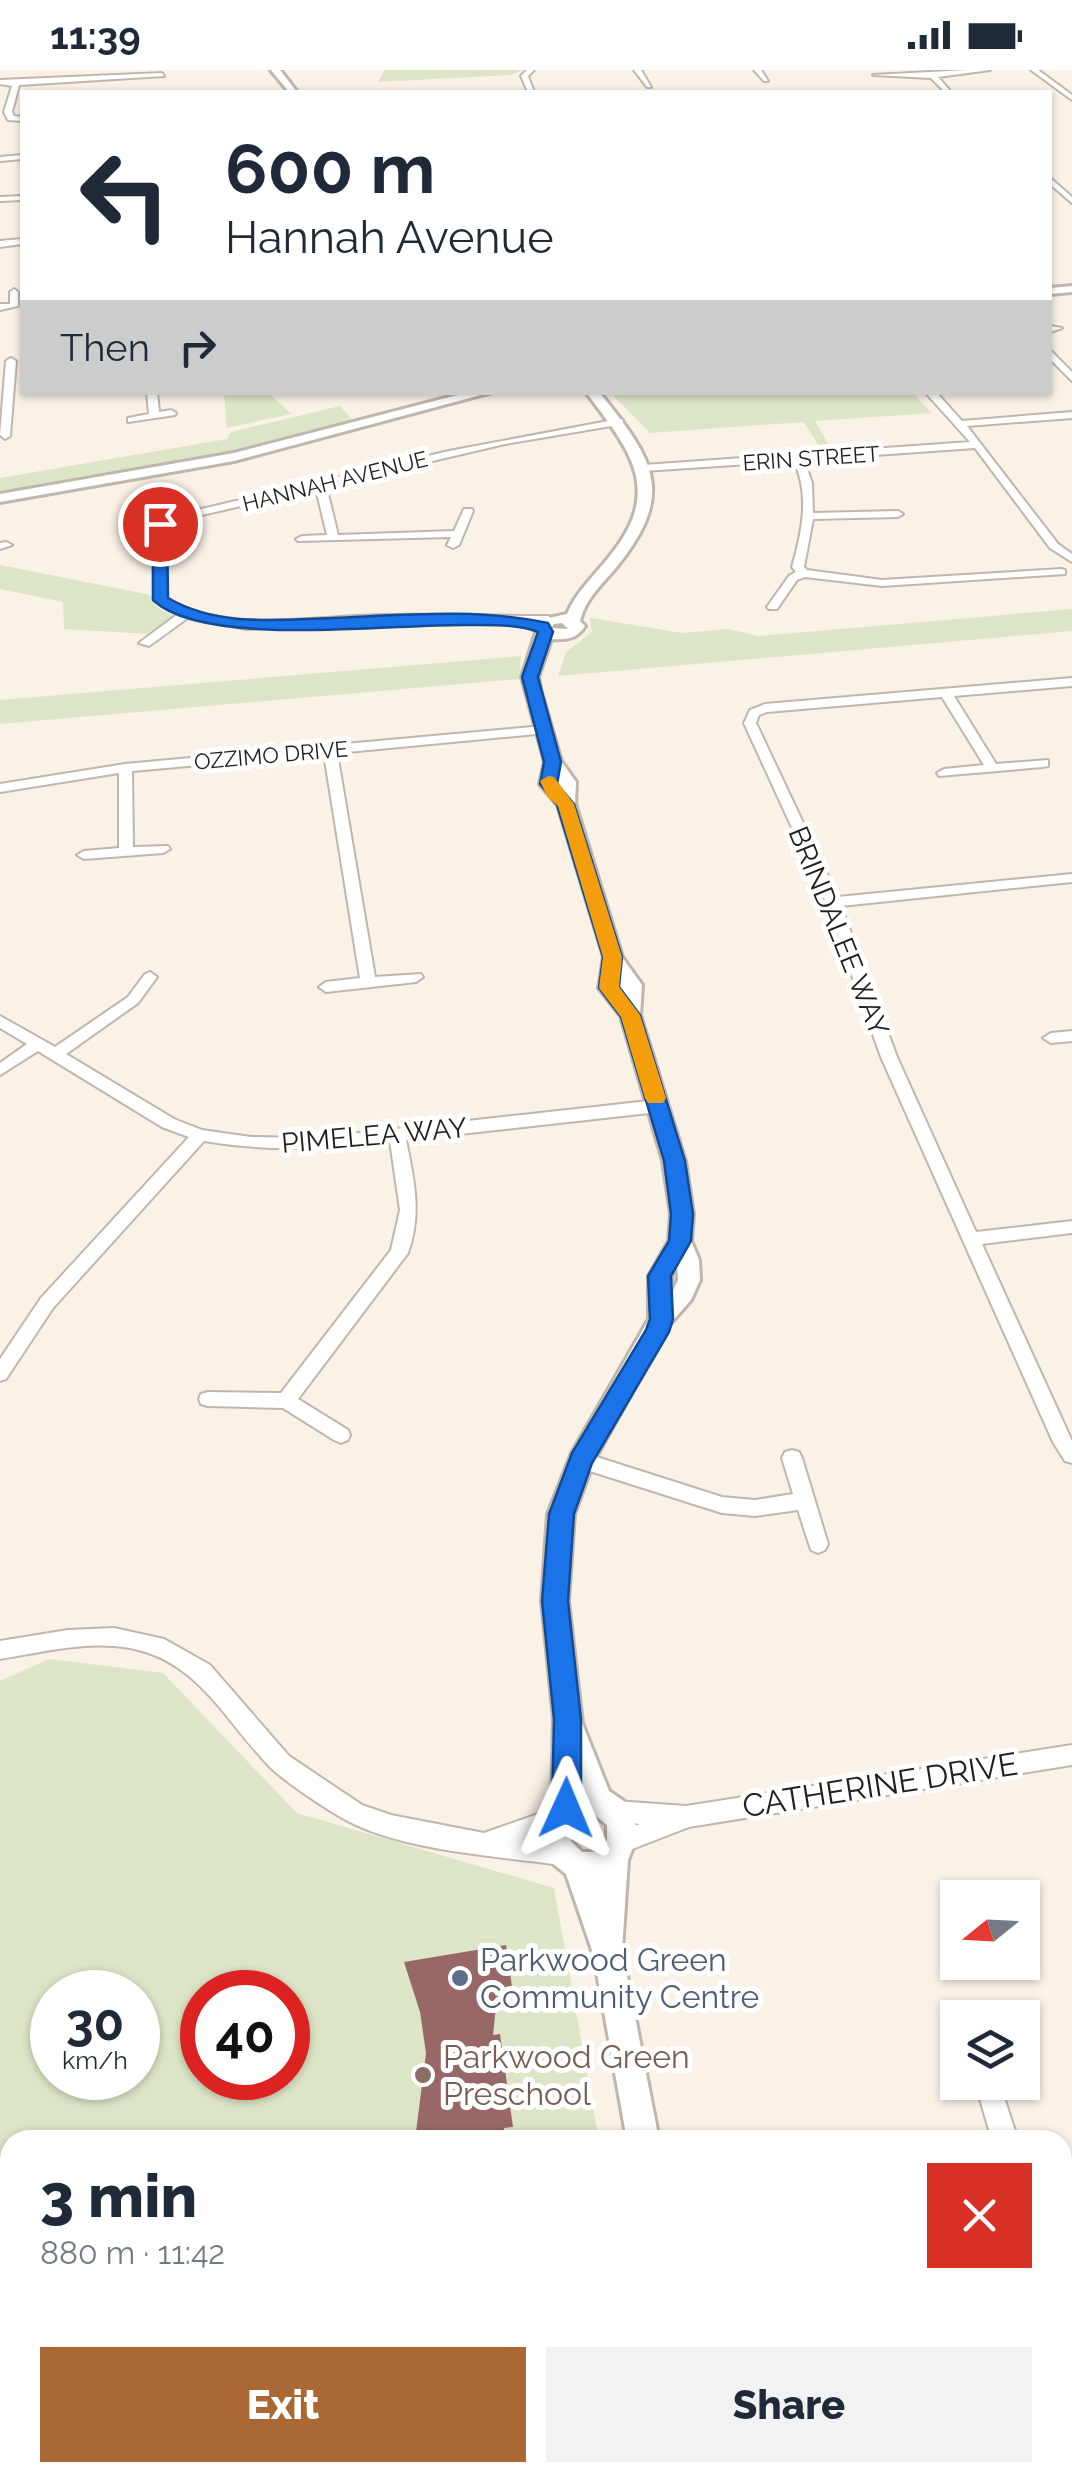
<!DOCTYPE html>
<html lang="en">
<head>
<meta charset="utf-8">
<style>
	body { margin:0; font-family:Raleway,sans-serif; background:#f2f2f3; color:#1f2937; height:100vh; display:flex; flex-direction:column; font-size:38px; white-space:nowrap }
	* { box-sizing:border-box; margin:0 }
	p { font-size:32px; color:#747a83 }
	.icon { flex:none; width:55px; height:55px; fill:none; stroke:currentColor; stroke-width:2; stroke-linecap:round; stroke-linejoin:round }
	.map { position:relative; flex:1; overflow:hidden }
	.sheet { position:absolute; left:0px; top:2060px; width:1072px; height:352px; display:flex; flex-direction:column; background:#fff; border-radius:30px 30px 0 0; box-shadow:0 2px 8px #0004 }
	.sheet>* { flex:none }
	.top-card { position:absolute; left:20px; top:20px; width:1032px; height:305px; border-radius:0px; box-shadow:0 2px 8px #0004; background:#fff; color:#1f2937; overflow:hidden }
	.needle { width:65px; rotate:252deg }
	.fabs { position:absolute; left:940px; top:1810px; display:grid; gap:20px }
	.fabs a { display:grid; place-items:center; width:100px; height:100px; border-radius:0px; background:#fff; box-shadow:0 2px 8px #0004; font-size:50px }
	.speed { position:absolute; left:30px; top:1900px; display:flex; gap:20px; font-size:50px; font-weight:700; text-align:center }
	.speed>* { display:grid; place-content:center; width:130px; height:130px; border-radius:50%; background:#fff; box-shadow:0 2px 8px #0004; line-height:1 }
	.speed small { font-size:25px; font-weight:400 }
	.speed .limit { border:15px solid #d22; background:#fff; color:#111 }
	.pin { position:absolute; display:grid; place-items:center; width:85px; height:85px; color:#fff; margin:-42px; border:5px solid #fff; border-radius:50%; box-shadow:0 2px 10px #0007 }
	.me { position:absolute; width:110px; margin:-55px; rotate:1deg; stroke-linejoin:round; filter:drop-shadow(0 0 8px #0008) }
	.turn { display:flex; align-items:center; gap:35px; height:210px; padding:0 40px; font-size:45px }
	.turn .icon { width:130px; height:130px; stroke-width:2.5 }
	.turn b { display:block; font-size:70px; line-height:85px }
	.then { display:flex; align-items:center; height:95px; padding:0 40px; background:#0003; gap:20px; font-size:38px }
	.round { display:grid; place-items:center; flex:none; width:105px; height:105px; border-radius:0px; background:#f2f2f3 }
	.summary { display:flex; align-items:center; justify-content:space-between; height:170px; padding:0 40px }
	h1 { font-size:60px; font-weight:800; line-height:75px }
	.button { display:flex; gap:20px; margin-top:auto; padding:20px 40px }
	.button a { flex:1; height:115px; border-radius:0px; background:#aa6834; color:#fff; font-size:40px; font-weight:800; line-height:115px; text-align:center }
	.button a+a { background:#f2f2f3; color:#1f2937 }
	.status { display:flex; justify-content:space-between; align-items:center; height:70px; padding:0 50px; background:#fff; direction:ltr }
	.status svg { height:28px; fill:currentColor }
	.map>svg:first-child { display:block }
</style>
</head>
<body>
<div class="status"><b>11:39</b><svg viewBox="0 0 49 12"><path d="M0 12V9h3v3zM5 12V6h3v6zM10 12V3h3v9zM15 12V0h3v12zM26 1h20v11H26zM47 4h2v5h-2z"/></svg></div>
<div class="map">
<svg width="1072" height="2412" viewBox="0 0 1072 2412">
	<rect width="100%" height="100%" fill="#faf2e7"/>
	<g fill="#dce5c6" fill-rule="evenodd">
		<polygon points="385,0 522,0 511,5 378,12"/>
		<polygon points="224,323 269,323 291,344 227,358"/>
		<polygon points="611,323 913,323 932,343 815,351 832,380 822,381 804,352 650,363"/>
		<polygon points="340,336 355,352 196,389 0,424 0,408 227,369 231,362"/>
		<polygon points="0,495 151,525 157,537 173,546 149,564 64,559 63,532 0,519"/>
		<polygon points="1072,539 1072,561 558,606 566,582 592,562 590,548 682,563 728,559 758,566"/>
		<polygon points="521,586 519,609 0,654 0,630"/>
		<path d="M 49,1589 L 163,1603 L 297,1743 L 554,1818 L 599,2070 L 10,2070 L 10,2374 L 0,2376 L 0,1611 ZM 52,1922 L 138,1922 L 138,2008 L 52,2008 ZM 202,1922 L 288,1922 L 288,2008 L 202,2008 Z"/>
	</g>
	<polygon fill="#976867" points="506,1875 513,1924 497,1927 493,1965 500,1964 513,2057 504,2058 506,2070 415,2070 426,1983 420,1942 404,1892"/>
	<g fill="none" stroke-linecap="round" stroke-linejoin="round">
		<g stroke="#bfb7ad" stroke-width="4">
			<g id="minor">
				<polygon points="527,0 534,0 528,6 534,22 528,22 521,6"/>
				<polygon points="634,0 641,0 651,17 647,17"/>
				<polygon points="754,0 761,0 768,11 764,11"/>
				<polygon points="968,0 990,0 938,7 951,22 945,22 931,8 873,5"/>
				<polygon points="1031,0 1038,0 1072,25 1072,30"/>
				<polygon points="162,3 164,6 19,15 12,42 14,46 22,47 22,51 8,50 4,42 12,16 0,14 0,10"/>
				<polygon points="22,85 22,89 0,91 0,87"/>
				<polygon points="1050,108 1072,127 1072,133 1050,114"/>
				<polygon points="22,126 22,130 0,131 0,127"/>
				<polygon points="22,169 22,174 0,177 0,171"/>
				<polygon points="14,219 18,222 18,236 0,240 0,234 10,234 10,222"/>
				<polygon points="1050,256 1062,258 1050,262"/>
				<polygon points="1050,280 1072,302 1072,311 1050,289"/>
				<polygon points="11,288 16,291 10,366 5,369 0,365 6,291"/>
				<polygon points="147,322 157,322 159,342 171,340 176,343 175,345 128,352 128,348 149,344"/>
				<path d="M 925,322 L 936,322 L 962,351 L 1072,342 L 1072,348 L 967,356 L 1058,474 L 1072,484 L 1072,492 L 1050,478 L 975,378 L 804,390 L 812,413 L 813,443 L 898,441 L 903,444 L 898,447 L 813,449 L 804,497 L 807,500 L 882,510 L 1061,499 L 1065,500 L 1065,504 L 882,516 L 805,507 L 797,510 L 777,539 L 769,539 L 767,537 L 789,506 L 796,502 L 792,497 C 802,462 810,425 794,391 L 644,401 L 639,398 L 644,395 L 970,372 Z"/>
				<path d="M 619,349 L 623,350 L 623,354 L 505,374 L 326,416 L 338,465 L 454,461 L 464,439 L 472,439 L 473,441 L 459,475 L 453,478 L 447,475 L 451,467 L 298,471 L 296,469 L 302,466 L 327,465 L 316,419 L 171,452 L 163,460 L 166,528 C 231,566 314,545 386,545 C 440,544 494,546 548,546 L 554,550 L 552,552 L 384,552 L 246,559 L 189,547 L 149,576 L 139,573 L 178,544 L 154,530 L 153,459 L 163,448 L 449,381 Z"/>
				<polygon points="0,473 6,472 12,475 0,479"/>
				<polygon points="1072,608 1072,616 954,626 996,694 1048,690 1048,696 1043,697 939,706 937,703 944,699 984,695 942,627 767,642 759,645 756,653 838,827 1072,804 1072,812 841,836 897,987 976,1162 1072,1151 1072,1163 982,1174 1072,1371 1072,1393 1065,1391 1053,1372 881,987 826,832 744,653 750,640 765,634"/>
				<polygon points="543,656 549,660 547,663 337,683 375,907 421,904 423,907 416,912 326,922 319,917 326,912 360,908 324,684 132,701 133,777 168,776 170,779 163,783 84,789 77,785 84,781 119,778 119,703 0,722 0,714 125,694"/>
				<path d="M 150,902 L 157,907 L 138,933 L 66,984 L 174,1049 L 202,1060 L 251,1067 L 314,1068 L 658,1030 L 666,1036 L 658,1042 L 406,1070 C 414,1109 422,1144 408,1183 L 298,1329 L 348,1360 L 350,1365 L 348,1370 L 341,1373 L 334,1370 L 283,1338 L 208,1336 L 201,1334 L 199,1329 L 201,1324 L 208,1322 L 281,1323 L 391,1180 L 400,1140 L 390,1071 C 325,1079 269,1082 204,1071 L 53,1238 L 6,1309 L 0,1311 L 0,1289 L 41,1228 L 189,1067 L 162,1057 L 38,981 L 0,1005 L 0,993 L 27,974 L 0,958 L 0,946 L 55,977 L 128,927 L 145,904 Z"/>
				<polygon points="1072,961 1072,971 1051,973 1043,968 1051,963"/>
				<polygon points="792,1380 799,1382 802,1388 828,1474 825,1480 818,1483 811,1480 798,1440 755,1446 722,1443 574,1396 571,1390 574,1384 581,1382 722,1427 755,1430 793,1424 782,1388 785,1382"/>
				<path d="M 114,1558 L 164,1569 L 210,1595 L 289,1686 L 362,1735 L 391,1745 L 484,1763 L 558,1737 L 566,1740 L 569,1748 L 566,1756 L 529,1769 L 570,1776 L 573,1784 L 570,1792 L 562,1795 C 497,1786 403,1781 346,1750 C 326,1739 287,1713 271,1698 C 221,1647 195,1582 114,1576 C 76,1573 37,1583 0,1589 L 0,1571 L 68,1560 Z"/>
				<polygon points="1072,1675 1072,1695 689,1757 622,1783 614,1780 611,1772 614,1764 640,1754 607,1750 604,1742 607,1734 615,1731 686,1736"/>
				<polygon points="975,2012 999,2012 1018,2070 992,2070"/>
				<polygon points="1062,2233 1072,2238 1072,2288 1062,2285"/>
			</g>
		</g>
		<g stroke="#bfb7ad" stroke-width="6">
			<g id="tertiary">
				<polygon points="271,0 280,0 297,22 289,22"/>
				<polygon points="1072,216 1072,222 1050,224 1050,218"/>
				<polygon points="469,322 492,322 234,391 0,432 0,424 234,383"/>
				<path d="M 586,322 L 599,322 C 655,391 677,424 614,500 C 600,516 585,530 580,551 L 585,556 C 577,569 566,570 551,569 L 538,607 L 540,619 L 561,691 L 576,712 L 575,734 L 622,887 L 642,915 L 640,945 L 685,1091 L 693,1144 L 691,1171 L 699,1190 L 700,1210 L 691,1230 L 669,1255 L 593,1392 L 574,1444 L 568,1531 L 582,1653 L 609,1721 L 625,1732 L 636,1756 L 636,1770 L 628,1790 L 622,1880 L 659,2070 L 627,2070 L 594,1886 L 566,1804 L 551,1792 L 541,1763 L 552,1733 L 554,1649 L 542,1531 L 548,1444 L 572,1383 L 649,1249 L 649,1206 L 669,1171 L 671,1144 L 663,1091 L 621,946 L 599,918 L 604,887 L 558,735 L 540,714 L 545,692 L 522,607 L 540,550 L 567,544 C 576,522 594,506 609,487 C 664,420 631,382 586,322 ZM 562,553 L 568,559 L 551,558 L 554,554 ZM 677,1196 L 678,1210 L 672,1223 L 671,1206 ZM 592,1743 L 607,1755 L 607,1771 L 596,1782 L 582,1782 L 571,1771 L 571,1755 L 582,1744 Z"/>
				<polygon points="695,2402 732,2402 736,2412 699,2412"/>
			</g>
		</g>
		<use href="#minor" fill="#fff" fill-rule="evenodd"/>
		<use href="#tertiary" fill="#fff" fill-rule="evenodd"/>
	</g>
	<path fill="#1a73e8" stroke="#114b97" stroke-width="2.5" d="M 160,449 L 167,454 L 168,528 C 217,557 278,550 333,548 C 403,545 478,538 548,553 L 553,562 L 538,607 L 561,692 L 557,714 L 574,734 L 622,887 L 619,917 L 640,945 L 685,1091 L 693,1144 L 691,1171 L 671,1206 L 673,1249 L 669,1262 L 592,1393 L 574,1444 L 568,1531 L 581,1649 L 581,1738 L 576,1747 L 566,1751 L 556,1747 L 552,1738 L 554,1649 L 542,1531 L 549,1444 L 572,1383 L 646,1260 L 650,1249 L 648,1206 L 669,1171 L 671,1144 L 664,1091 L 621,947 L 599,918 L 603,887 L 557,735 L 540,714 L 544,692 L 522,607 L 538,562 C 518,554 492,555 470,555 C 396,553 205,579 153,530 L 153,454 Z"/>
	<polygon fill="#f59e0b" points="548,706 554,707 574,734 622,887 619,917 640,945 666,1028 663,1033 648,1033 645,1028 621,947 599,918 603,887 558,736 547,726 540,711"/>
	<circle fill="#5c6f8a" stroke="#fff" stroke-width="4" cx="460" cy="1908" r="10"/>
	<circle fill="#8d6e63" stroke="#fff" stroke-width="4" cx="423" cy="2005" r="10"/>
	<g text-anchor="middle" stroke-width="10" stroke-linejoin="round" paint-order="stroke">
		<g font-size="22" fill="#211e1a" stroke="#fff">
			<text transform="translate(811 388) rotate(-4)" y="8">ERIN STREET</text>
			<text transform="translate(335 411) rotate(-14)" y="8">HANNAH AVENUE</text>
			<text transform="translate(271 685) rotate(-5)" y="8">OZZIMO DRIVE</text>
		</g>
		<g font-size="28" fill="#211e1a" stroke="#fff">
			<text transform="translate(839 861) rotate(68)" y="10">BRINDALEE WAY</text>
			<text transform="translate(374 1065) rotate(-5)" y="10">PIMELEA WAY</text>
		</g>
		<g font-size="32" fill="#211e1a" stroke="#fff">
			<text transform="translate(880 1715) rotate(-9)" y="11">CATHERINE DRIVE</text>
		</g>
		<g font-size="32" fill="#4e5e75" stroke="#fff" text-anchor="start">
			<text x="480" y="1901">Parkwood Green<tspan x="480" dy="37">Community Centre</tspan></text>
		</g>
		<g font-size="32" fill="#785e54" stroke="#fff" text-anchor="start">
			<text x="443" y="1998">Parkwood Green<tspan x="443" dy="37">Preschool</tspan></text>
		</g>
	</g>
</svg>
<div class="fabs">
<a><svg class="needle" viewBox="-14 -14 28 28"><path d="M0-13l5 13h-10z" fill="#e53935"/><path d="M0 13l5-13h-10z" fill="#747a83"/></svg></a>
<a><svg class="icon" aria-label="layers" viewBox="0 0 24 24"><path d="M12 4l9 5-9 5-9-5zM3 14l9 5 9-5"/></svg></a>
</div>
<div class="speed"><div>30<small>km/h</small></div><div class="limit">40</div></div>
<div class="pin" style="left:160px;top:454px;background:#d93025"><svg class="icon" aria-label="arrive" viewBox="0 0 24 24"><path d="M6 21V4h12l-3 4 3 4H6"/></svg></div>
<svg class="me" style="left:566px;top:1738px" viewBox="-20 -20 40 40"><path d="M0-17L14 15 0 8-14 15z" fill="#1a73e8" stroke="#fff" stroke-width="4"/></svg>
<div class="top-card">
<div class="turn"><svg class="icon" aria-label="left" viewBox="0 0 24 24"><path d="M17 20v-9H6M10 6l-5 5 5 5"/></svg><div><b>600 m</b>Hannah Avenue</div></div>
<div class="then">Then<svg class="icon" aria-label="right" viewBox="0 0 24 24"><path d="M7 20v-9h11M14 6l5 5-5 5"/></svg></div>
</div>
<section class="sheet">
<div class="summary"><div><h1>3 min</h1><p>880 m · 11:42</p></div><a class="round" style="background:#d93025;color:#fff"><svg class="icon" aria-label="close" viewBox="0 0 24 24"><path d="M6 6l12 12M18 6L6 18"/></svg></a></div>
<div class="button"><a>Exit</a><a>Share</a></div>
</section>
</div>
</body>
</html>
